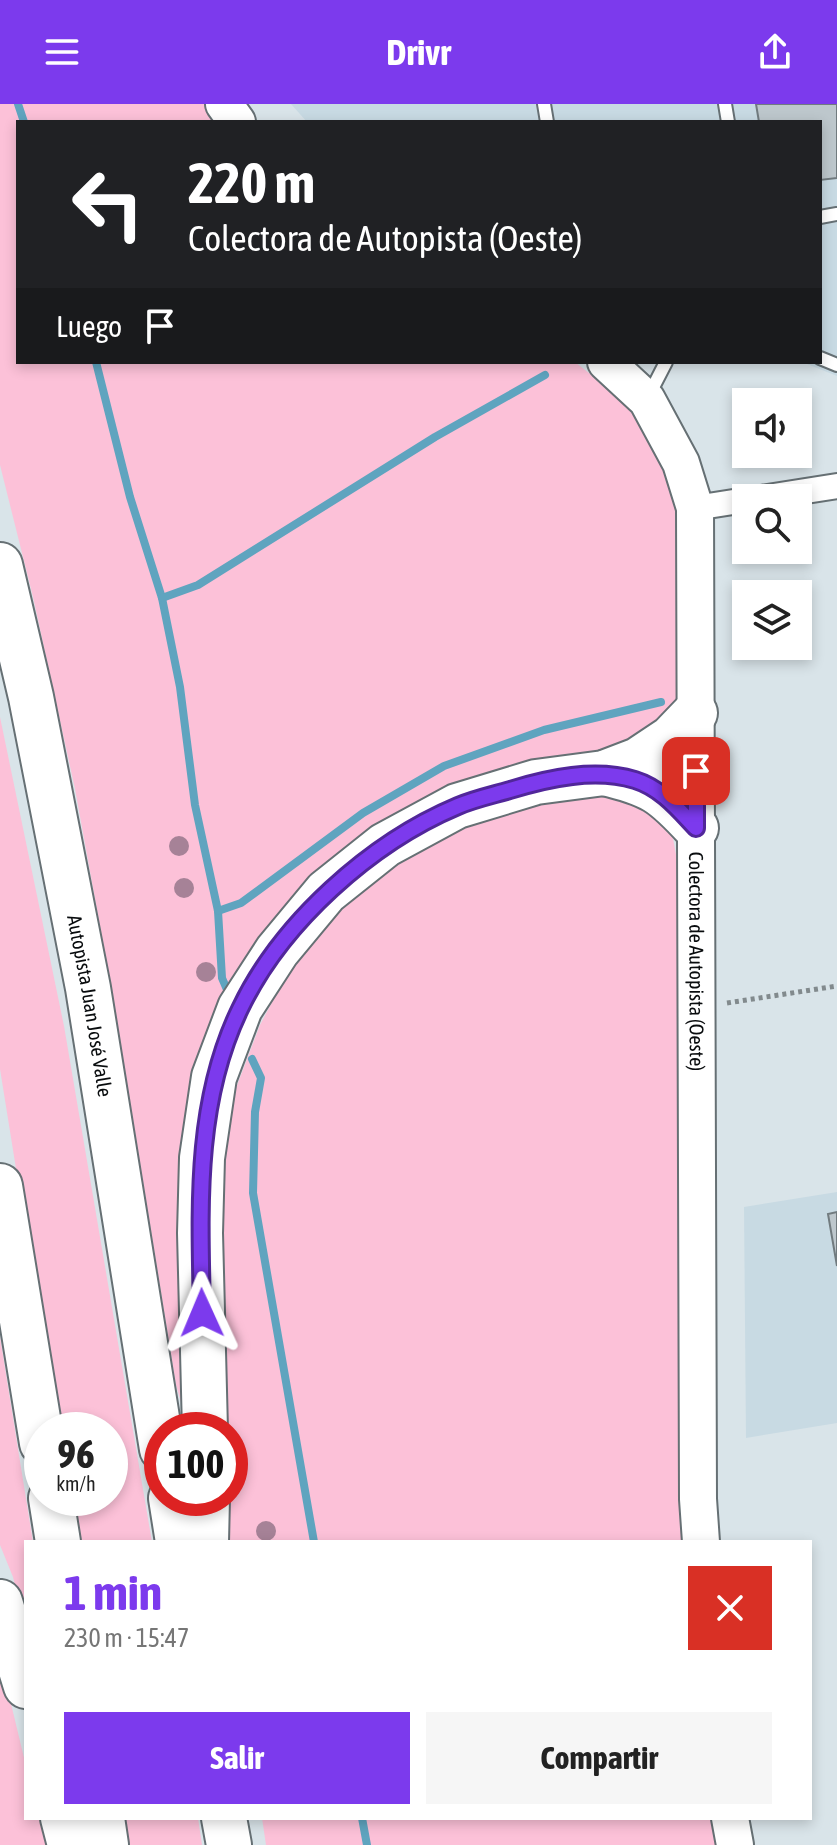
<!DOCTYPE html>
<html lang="es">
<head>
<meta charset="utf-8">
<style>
	body { margin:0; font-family:"Asap Condensed",sans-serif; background:#f6f6f6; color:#222; height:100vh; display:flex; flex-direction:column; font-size:30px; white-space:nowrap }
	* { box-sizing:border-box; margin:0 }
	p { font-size:26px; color:#767676 }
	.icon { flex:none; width:44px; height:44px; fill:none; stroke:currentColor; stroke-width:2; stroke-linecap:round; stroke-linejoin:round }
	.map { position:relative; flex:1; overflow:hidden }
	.drawer { position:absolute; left:24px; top:1436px; width:788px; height:280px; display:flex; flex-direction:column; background:#fff; border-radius:0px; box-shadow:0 4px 12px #0003 }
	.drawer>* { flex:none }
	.hud { position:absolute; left:16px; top:16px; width:806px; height:244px; border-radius:0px; box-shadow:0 4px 12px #0003; background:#202124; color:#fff; overflow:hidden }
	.controls { position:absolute; left:732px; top:284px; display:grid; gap:16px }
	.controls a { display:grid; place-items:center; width:80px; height:80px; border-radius:0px; background:#fff; box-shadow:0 4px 12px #0003; font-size:40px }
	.speed { position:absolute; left:24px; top:1308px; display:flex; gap:16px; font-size:40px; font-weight:700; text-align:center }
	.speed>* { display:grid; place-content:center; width:104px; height:104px; border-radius:50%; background:#fff; box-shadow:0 4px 12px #0003; line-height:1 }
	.speed small { font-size:20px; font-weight:400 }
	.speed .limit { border:12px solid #d22; background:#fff; color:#111 }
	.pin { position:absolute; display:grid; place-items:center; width:68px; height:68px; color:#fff; margin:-34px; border-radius:16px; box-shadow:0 4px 12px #0006 }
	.me { position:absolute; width:88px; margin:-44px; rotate:359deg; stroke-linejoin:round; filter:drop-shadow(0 0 6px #0008) }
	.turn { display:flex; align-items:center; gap:28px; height:168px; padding:0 40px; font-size:36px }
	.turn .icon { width:104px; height:104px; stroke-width:2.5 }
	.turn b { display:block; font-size:56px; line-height:68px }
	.then { display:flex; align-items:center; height:76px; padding:0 40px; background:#0003; gap:16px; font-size:30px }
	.round { display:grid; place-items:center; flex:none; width:84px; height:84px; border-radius:0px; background:#f6f6f6 }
	.headline { display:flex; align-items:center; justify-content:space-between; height:136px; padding:0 40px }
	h1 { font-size:48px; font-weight:700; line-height:60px; color:#7c3aed }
	.primary-button { display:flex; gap:16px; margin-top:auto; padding:16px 40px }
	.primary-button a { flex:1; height:92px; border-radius:0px; background:#7c3aed; color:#fff; font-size:32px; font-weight:700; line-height:92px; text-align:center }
	.primary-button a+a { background:#f6f6f6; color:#222 }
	header { display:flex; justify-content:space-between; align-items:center; height:104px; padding:0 40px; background:#7c3aed; color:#fff; font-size:36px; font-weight:700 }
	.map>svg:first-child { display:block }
</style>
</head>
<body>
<header><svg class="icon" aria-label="menu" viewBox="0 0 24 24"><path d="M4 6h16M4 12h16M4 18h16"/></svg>Drivr<svg class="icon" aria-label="share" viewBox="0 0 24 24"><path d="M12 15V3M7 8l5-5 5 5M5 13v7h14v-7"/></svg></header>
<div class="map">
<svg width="837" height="1741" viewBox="0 0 837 1741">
	<rect width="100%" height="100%" fill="#d9e4e9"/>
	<g fill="#c8dae3">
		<polygon points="291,0 837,0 837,272 802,258 820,258 820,18 307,18"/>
		<polygon points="837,1088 837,1319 746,1334 744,1103"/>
	</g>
	<g fill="#fcc1d8">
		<polygon points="0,0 204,0 215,18 18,18 18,258 575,258 618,292 646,327 667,362 677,394 683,453 680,591 668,616 642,638 522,667 247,868 183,1305 176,1281 114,899 75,685 33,493 0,361"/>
		<polygon points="0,613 64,922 152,1438 76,1438 69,1394 110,1394 110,1326 58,1326 0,965"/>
		<polygon points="628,687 672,729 679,767 684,1438 230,1438 227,1394 230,1394 230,1326 226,1326 223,1080 228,1005 260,921 290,864 340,801 389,757 454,719 530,694"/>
		<polygon points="0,1233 33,1438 26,1438 26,1527 13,1473 0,1441"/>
		<polygon points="0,1554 26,1662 26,1714 40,1714 48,1741 0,1741"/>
		<polygon points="120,1714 198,1714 202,1741 124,1741"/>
		<polygon points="262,1714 712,1714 716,1741 266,1741"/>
	</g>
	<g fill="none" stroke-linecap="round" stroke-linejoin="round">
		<g stroke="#5fa4bf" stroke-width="8">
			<polyline points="18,0 24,18"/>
			<polyline points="96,258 130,393 162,494 180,583 195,701 218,807 222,874 228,888"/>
			<polyline points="162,494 198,481 435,333 545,271"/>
			<polyline points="218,807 241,799 363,709 444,662 544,626 661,598"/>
			<polyline points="252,955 261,974 255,1008 253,1089 314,1438"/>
			<polyline points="362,1714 367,1741"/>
		</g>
	</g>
	<g fill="#bdc7cc" stroke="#717b7f" stroke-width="2">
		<polygon points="756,0 837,0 837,74 820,76 820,18 759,18"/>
		<polygon points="837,1108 837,1162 828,1110"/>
	</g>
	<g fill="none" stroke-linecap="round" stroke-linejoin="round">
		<g stroke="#667074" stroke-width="16">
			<g id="service">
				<polyline points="544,0 547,18"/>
				<polyline points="725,0 728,18"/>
				<polyline points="820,113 837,110"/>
				<polyline points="820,254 837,261"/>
				<polyline points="648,293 666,258"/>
			</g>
		</g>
		<g stroke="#667074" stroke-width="28">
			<g id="minor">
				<polyline points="761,394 837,382"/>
				<polyline points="695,404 746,396"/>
			</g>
		</g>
		<g stroke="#667074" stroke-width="40">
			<g id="secondary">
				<polyline points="224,0 237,18"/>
				<path id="s1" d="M 606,258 L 647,296 L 681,359 L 695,404 L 698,1395 L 701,1438"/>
				<polyline points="730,1714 735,1741"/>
			</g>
		</g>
		<g stroke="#667074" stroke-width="48">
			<g id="motorway">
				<path id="s2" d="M 0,461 L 31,593 L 88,884 L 162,1345"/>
				<path d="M 604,669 C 652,680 663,688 696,724"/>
				<polyline points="0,1082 42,1339"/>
				<polyline points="205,1326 200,1129 202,1054 214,973 240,904 277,847 326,788 385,741 457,702 536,678 604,669 638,656 671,634 695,609"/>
				<polyline points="51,1394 58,1438"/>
				<polyline points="171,1394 178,1438"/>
				<polyline points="206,1438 207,1394"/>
				<polyline points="0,1498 26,1582"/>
				<polyline points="63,1714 70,1741"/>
				<polyline points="102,1714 106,1741"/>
				<polyline points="224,1714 229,1741"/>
			</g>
		</g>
		<polyline stroke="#828a8d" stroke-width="5" stroke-dasharray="4 4" stroke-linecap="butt" points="727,899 837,882"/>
		<use href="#service" stroke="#fff" stroke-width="12"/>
		<use href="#minor" stroke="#fff" stroke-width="24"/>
		<use href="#secondary" stroke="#fff" stroke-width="36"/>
		<use href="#motorway" stroke="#fff" stroke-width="44"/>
	</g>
	<g fill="#a68297">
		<circle cx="179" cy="742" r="10"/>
		<circle cx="184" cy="784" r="10"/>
		<circle cx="206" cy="868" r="10"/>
		<circle cx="266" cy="1427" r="10"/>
	</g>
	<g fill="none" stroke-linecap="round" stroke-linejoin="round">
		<g stroke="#51269a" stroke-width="20">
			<path id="route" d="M 202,1209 C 200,1106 194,1000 240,905 C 281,819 370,739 458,702 C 474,695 493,691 510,686 C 549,674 595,664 635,676 C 661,684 678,705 696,724 L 696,667"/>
		</g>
		<use href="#route" stroke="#7c3aed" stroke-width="14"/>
	</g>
	<g text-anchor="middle" stroke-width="7" stroke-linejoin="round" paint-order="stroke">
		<g font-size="20" fill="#090c0e" stroke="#d9e4e9">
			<text dy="7" stroke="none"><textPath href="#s1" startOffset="628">Colectora de Autopista (Oeste)</textPath></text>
			<text dy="7" stroke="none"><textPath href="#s2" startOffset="450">Autopista Juan José Valle</textPath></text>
		</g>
	</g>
</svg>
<div class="controls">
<a><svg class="icon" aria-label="sound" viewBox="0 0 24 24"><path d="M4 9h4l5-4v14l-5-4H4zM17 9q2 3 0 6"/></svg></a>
<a><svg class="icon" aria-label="search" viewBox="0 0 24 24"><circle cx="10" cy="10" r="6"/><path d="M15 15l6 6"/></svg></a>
<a><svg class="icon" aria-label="layers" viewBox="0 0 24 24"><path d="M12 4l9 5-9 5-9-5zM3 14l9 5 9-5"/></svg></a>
</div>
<div class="speed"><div>96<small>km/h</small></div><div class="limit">100</div></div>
<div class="pin" style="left:696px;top:667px;background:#d93025"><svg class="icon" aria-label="arrive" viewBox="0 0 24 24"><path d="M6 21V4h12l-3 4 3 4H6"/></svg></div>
<svg class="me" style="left:202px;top:1209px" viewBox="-20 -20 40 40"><path d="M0-17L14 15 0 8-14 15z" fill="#7c3aed" stroke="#fff" stroke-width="4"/></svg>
<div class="hud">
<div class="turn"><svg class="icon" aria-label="left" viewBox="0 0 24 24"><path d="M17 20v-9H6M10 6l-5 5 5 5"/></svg><div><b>220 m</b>Colectora de Autopista (Oeste)</div></div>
<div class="then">Luego<svg class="icon" aria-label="arrive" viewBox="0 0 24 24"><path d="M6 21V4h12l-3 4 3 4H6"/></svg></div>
</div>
<section class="drawer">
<div class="headline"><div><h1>1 min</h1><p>230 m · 15:47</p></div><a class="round" style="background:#d93025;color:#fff"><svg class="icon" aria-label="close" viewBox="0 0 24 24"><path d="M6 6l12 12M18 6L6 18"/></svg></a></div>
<div class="primary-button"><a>Salir</a><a>Compartir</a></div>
</section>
</div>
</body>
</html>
